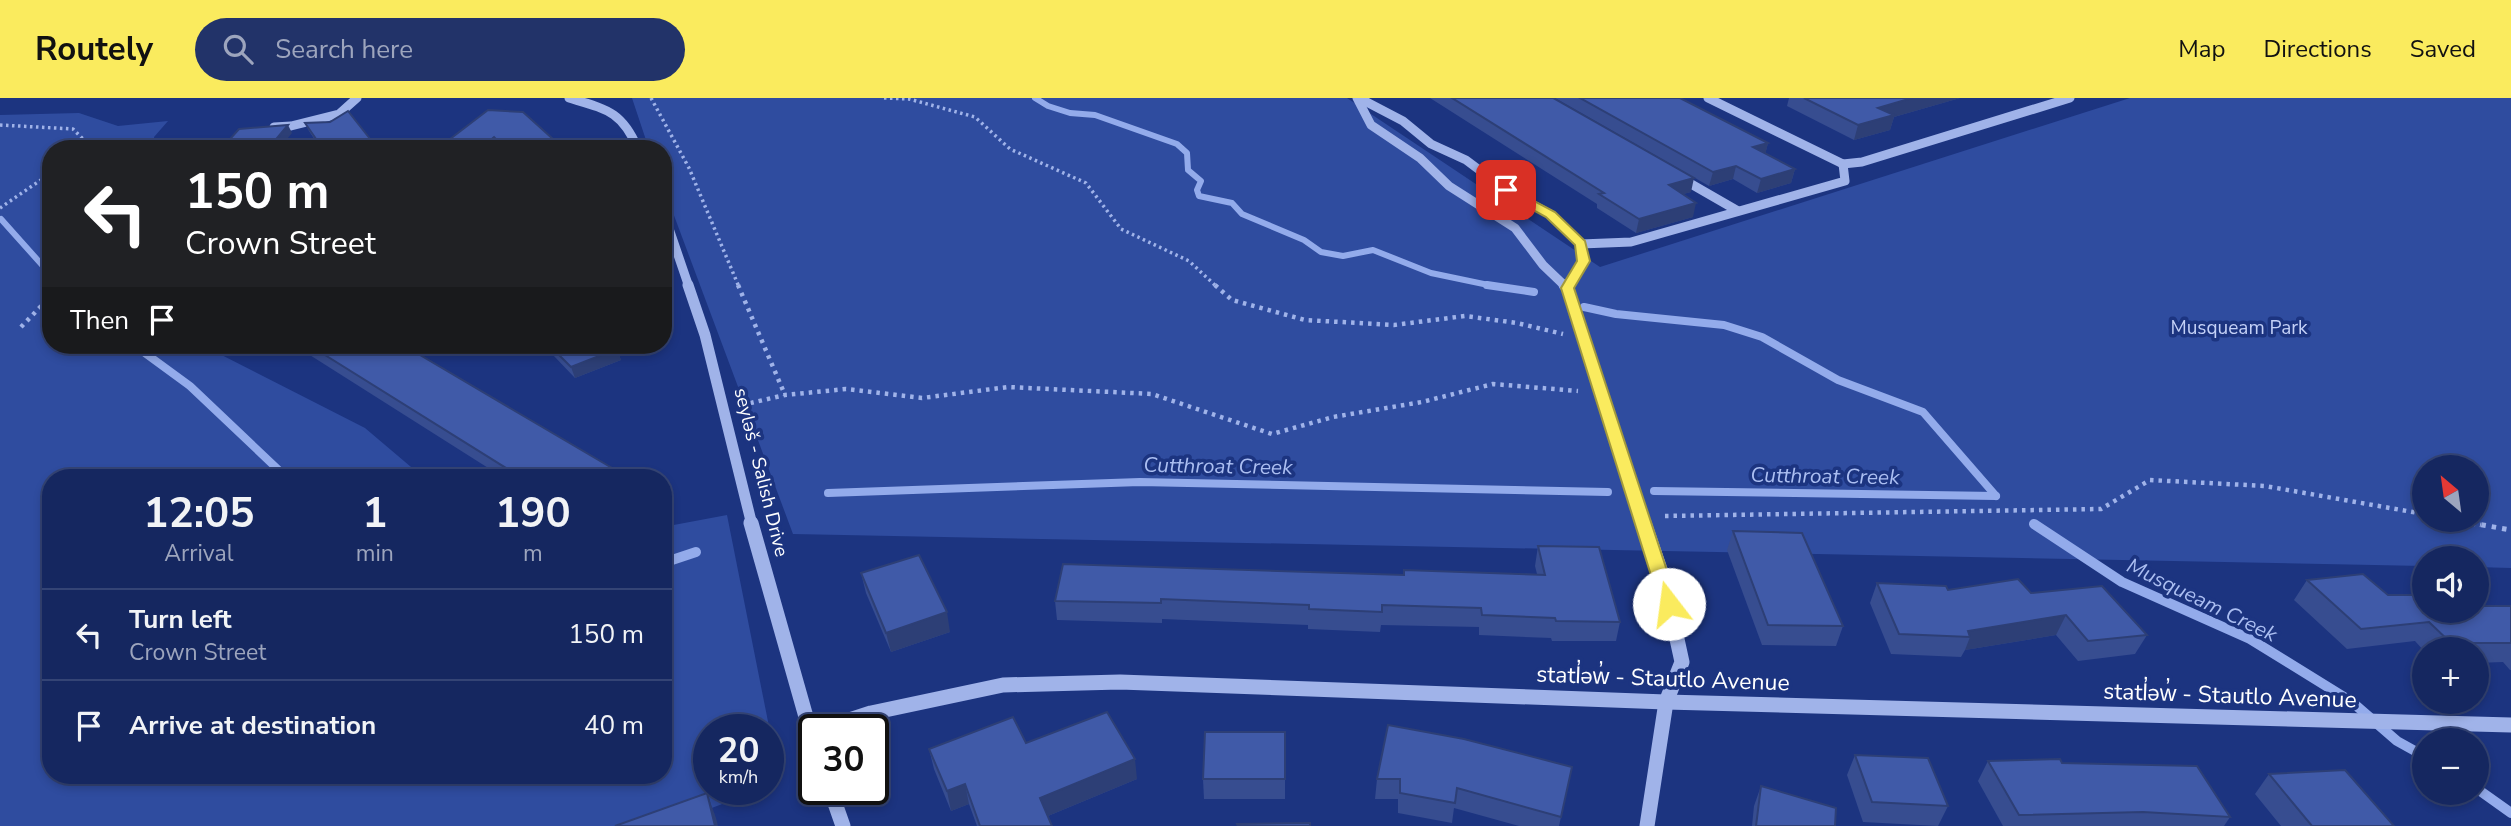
<!DOCTYPE html>
<html lang="en">
<head>
<meta charset="utf-8">
<style>
	body { margin:0; font-family:"Nunito Sans",sans-serif; background:#223369; color:#f1f3f6; height:100vh; display:flex; flex-direction:column; font-size:26px; white-space:nowrap }
	* { box-sizing:border-box; margin:0 }
	p { font-size:23px; color:#9da5bd }
	.icon { flex:none; width:38px; height:38px; fill:none; stroke:currentColor; stroke-width:2; stroke-linecap:round; stroke-linejoin:round }
	.map { position:relative; flex:1; overflow:hidden }
	.drawer { position:absolute; left:42px; top:371px; width:630px; height:315px; display:flex; flex-direction:column; background:#152760; border-radius:28px; box-shadow:0 4px 10px #0003,0 0 0 2px #344475 }
	.drawer>* { flex:none }
	.hud { position:absolute; left:42px; top:42px; width:630px; height:214px; border-radius:28px; box-shadow:0 4px 10px #0003,0 0 0 2px #344475; background:#202124; color:#fff; overflow:hidden }
	.needle { width:46px; rotate:331deg }
	.controls { position:absolute; left:2412px; top:357px; display:grid; gap:14px }
	.controls a { display:grid; place-items:center; width:77px; height:77px; border-radius:50%; background:#152760; box-shadow:0 4px 10px #0003,0 0 0 2px #344475; font-size:35px }
	.speed { position:absolute; left:693px; top:616px; display:flex; gap:14px; font-size:35px; font-weight:700; text-align:center }
	.speed>* { display:grid; place-content:center; width:91px; height:91px; border-radius:50%; background:#152760; box-shadow:0 4px 10px #0003,0 0 0 2px #344475; line-height:1 }
	.speed small { font-size:18px; font-weight:400 }
	.speed .limit { border:4px solid #111; border-radius:10px; background:#fff; color:#111 }
	.pin { position:absolute; display:grid; place-items:center; width:60px; height:60px; color:#fff; margin:-30px; border-radius:14px; box-shadow:0 4px 10px #0006 }
	.me { position:absolute; width:77px; margin:-38px; rotate:345deg; stroke-linejoin:round; filter:drop-shadow(0 0 5px #0008) }
	.turn { display:flex; align-items:center; gap:24px; height:147px; padding:0 28px; font-size:32px }
	.turn .icon { width:91px; height:91px; stroke-width:2.5 }
	.turn b { display:block; font-size:49px; line-height:60px }
	.then { display:flex; align-items:center; height:66px; padding:0 28px; background:#0003; gap:14px; font-size:26px }
	.eta { display:flex; justify-content:space-evenly; align-items:center; height:119px; text-align:center }
	.eta b { font-size:42px; font-weight:700; line-height:49px }
	ul { padding:0; list-style:none }
	li { display:flex; align-items:center; gap:21px; height:91px; padding:0 28px; border-top:2px solid #344475 }
	li div { flex:1 }
	li b { display:block; font-size:26px }
	li em { font-style:normal }
	header { display:flex; align-items:center; gap:42px; box-sizing:border-box; height:98px; padding:0 35px; background:#faeb5e; color:#111 }
	header strong { font-size:33px }
	nav { display:flex; gap:38px; margin-inline-start:auto; font-size:24px }
	.search { width:490px; height:63px; background:#223369; display:flex; align-items:center; gap:18px; box-sizing:border-box; padding:0 24px; border-radius:38px; color:#9da5bd; font-size:26px }
	.map>svg:first-child { display:block }
</style>
</head>
<body>
<header>
<strong>Routely</strong>
<div class="search"><svg class="icon" aria-label="search" viewBox="0 0 24 24"><circle cx="10" cy="10" r="6"/><path d="M15 15l6 6"/></svg>Search here</div>
<nav><a>Map</a><a>Directions</a><a>Saved</a></nav>
</header>
<div class="map">
<svg width="2511" height="728" viewBox="0 0 2511 728">
	<rect width="100%" height="100%" fill="#1c3480"/>
	<g fill="#2f4c9f" fill-rule="evenodd">
		<path d="M 632,0 L 1347,0 L 1600,169 L 2130,0 L 2511,0 L 2511,470 L 2476,469 L 2476,460 L 2424,460 L 2424,468 L 793,436 L 663,88 L 663,51 L 649,51 ZM 2424,369 L 2476,369 L 2476,422 L 2424,422 Z"/>
		<polygon points="79,15 118,28 168,23 154,39 156,51 51,51 51,247 202,247 365,330 424,380 51,380 51,677 663,677 663,429 727,417 780,684 768,689 768,632 709,632 709,691 762,691 664,728 0,728 0,17"/>
	</g>
	<g fill="none" stroke-linecap="round" stroke-linejoin="round">
		<g stroke="#93abeb" stroke-width="6">
			<polyline points="1035,0 1048,8 1070,15 1095,17 1177,46 1187,55 1188,72 1201,83 1197,92 1199,98 1232,105 1242,116 1304,142 1321,154 1343,158 1373,152 1431,175 1498,189"/>
			<polyline points="1,121 51,177"/>
		</g>
		<g stroke="#93abeb" stroke-width="8">
			<polyline points="1487,187 1534,194"/>
			<polyline points="1584,209 1616,216 1724,227 1762,239 1838,282 1923,314 1996,398"/>
			<polyline points="134,247 190,288 287,380"/>
			<polyline points="1654,393 1996,398"/>
			<polyline points="828,395 1140,384 1608,394"/>
		</g>
		<g stroke="#93abeb" stroke-width="10">
			<polyline points="2034,426 2122,484 2250,541 2352,604 2397,643 2424,658"/>
			<polyline points="663,465 696,454"/>
			<polyline points="2476,690 2511,715"/>
		</g>
		<g stroke="#a0b3e9" stroke-width="3.5" stroke-dasharray="2.5 3.5" stroke-linecap="butt">
			<polyline points="651,0 689,70 739,189"/>
			<polyline points="884,0 909,1 975,19 1010,51 1086,85 1121,131 1189,163 1217,189"/>
			<polyline points="0,27 73,31 83,41 79,51"/>
			<polyline points="42,82 51,87"/>
			<polyline points="0,110 51,75"/>
		</g>
		<g stroke="#a0b3e9" stroke-width="4.5" stroke-dasharray="3.5 5" stroke-linecap="butt">
			<polyline points="738,187 785,297"/>
			<polyline points="1215,187 1232,202 1305,222 1394,227 1465,218 1517,225 1563,236"/>
			<polyline points="21,229 51,198"/>
			<polyline points="742,307 785,297 846,291 922,300 1008,289 1152,296 1272,336 1333,319 1422,304 1493,286 1578,293"/>
			<polyline points="1665,418 2101,411 2150,382 2265,388 2424,416"/>
			<polyline points="2455,422 2481,427"/>
		</g>
		<polyline stroke="#a0b3e9" stroke-width="5" stroke-dasharray="4.5 6" stroke-linecap="butt" points="2471,425 2511,432"/>
		<g stroke="#a0b3e9" stroke-width="9">
			<path d="M 569,0 C 606,11 622,13 638,51"/>
			<polyline points="1357,0 1371,27 1420,60 1449,88 1515,130 1543,167 1566,189"/>
			<polyline points="1359,0 1403,23 1431,46 1466,62 1506,92 1550,116 1581,146 1584,163 1569,189"/>
			<polyline points="1708,0 1843,66 1862,64 2070,0"/>
			<polyline points="274,29 291,28 339,16 357,0"/>
			<polyline points="1679,79 1738,113"/>
			<polyline points="663,113 689,189"/>
			<polyline points="1581,146 1631,144 1845,83 1843,66"/>
		</g>
		<g stroke="#a0b3e9" stroke-width="11">
			<polyline points="688,187 705,237 752,427"/>
			<polyline points="1564,187 1568,190 1645,427"/>
			<polyline points="1568,190 1570,187"/>
		</g>
		<g stroke="#a0b3e9" stroke-width="15">
			<polyline points="751,425 814,647"/>
			<polyline points="1644,425 1665,486 1682,564 1666,604 1647,728"/>
			<polyline points="819,632 871,615 1003,587 1120,584 1666,604 2511,627"/>
			<polyline points="830,691 843,728"/>
		</g>
	</g>
	<g fill="#374d90">
		<polygon points="1430,0 1553,0 1691,94 1683,96 1693,119 1636,135 1597,110 1597,106"/>
		<polygon points="1555,0 1680,0 1768,45 1765,56 1795,71 1791,85 1757,95 1733,81 1709,88"/>
		<polygon points="1789,0 1960,0 1894,19 1890,32 1854,42 1787,8"/>
		<polygon points="488,12 564,51 501,51 497,47 493,51 437,51"/>
		<polygon points="305,25 378,51 321,51 309,33"/>
		<polygon points="294,247 403,247 612,370 616,380 504,380"/>
		<polygon points="549,247 616,248 615,248 621,262 575,280 553,257"/>
		<polygon points="1733,433 1843,528 1836,548 1762,547 1727,452"/>
		<polygon points="1538,448 1620,524 1616,543 1552,543 1551,540 1479,537 1479,529 1381,527 1380,534 1308,531 1308,527 1162,521 1162,525 1057,522 1055,503 1403,477 1404,472 1537,476 1535,468"/>
		<polygon points="861,475 950,534 891,554 866,495"/>
		<polygon points="2307,482 2424,513 2511,508 2511,572 2510,572 2503,564 2476,565 2476,551 2424,551 2424,553 2415,543 2347,551 2294,502"/>
		<polygon points="1877,485 1948,492 2031,495 2147,537 2135,556 2078,563 2056,537 1965,552 1961,559 1891,556 1870,505"/>
		<polygon points="1026,645 1137,681 1048,718 1052,728 977,728 969,706 951,713 934,671 929,651"/>
		<polygon points="1855,657 1948,708 1938,728 1863,724 1847,677"/>
		<polygon points="1988,663 2062,665 2230,719 2224,728 2003,728 1978,683"/>
		<polygon points="1572,669 1559,728 1519,728 1454,710 1452,725 1398,715 1398,701 1375,701 1377,681"/>
		<polygon points="2269,676 2394,728 2281,728 2255,696"/>
		<polygon points="1203,681 1285,681 1285,701 1204,701"/>
		<polygon points="1761,688 1835,728 1752,728 1754,708"/>
	</g>
	<g fill="#2d3f76">
		<polygon points="1912,0 1960,0 1894,19 1890,32 1854,42 1858,27 1878,10"/>
		<polygon points="288,27 292,35 279,51 268,51"/>
		<polygon points="494,39 497,47 493,51 480,51"/>
		<polygon points="1768,45 1765,58 1753,49"/>
		<polygon points="1736,68 1733,81 1709,88 1713,74"/>
		<polygon points="1795,71 1791,85 1757,95 1761,81"/>
		<polygon points="1694,80 1691,94 1666,101 1669,87"/>
		<polygon points="1696,105 1693,119 1636,135 1639,121"/>
		<polygon points="617,251 621,262 575,280 571,269"/>
		<polygon points="612,370 616,380 594,380"/>
		<polygon points="947,514 950,534 891,554 886,535"/>
		<polygon points="2066,517 2056,537 1965,552 1970,539 1968,533"/>
		<polygon points="1135,661 1137,681 1043,720 1040,700"/>
		<polygon points="965,686 969,706 951,713 947,693"/>
		<polygon points="707,695 716,720 718,728 715,728"/>
	</g>
	<g fill="#405aa8" stroke="#2d3f76" stroke-width="2">
		<polygon points="1452,0 1553,0 1694,80 1669,87 1696,105 1639,121 1599,96 1604,95"/>
		<polygon points="1580,0 1680,0 1768,45 1753,49 1795,71 1761,81 1736,68 1713,74"/>
		<polygon points="1804,0 1912,0 1878,10 1894,17 1858,27"/>
		<polygon points="488,12 523,14 564,51 506,51 494,39 480,51 437,51"/>
		<polygon points="348,13 378,51 323,51 305,25 330,24"/>
		<polygon points="288,27 268,51 221,51 239,31"/>
		<polygon points="309,247 403,247 612,370 594,380 522,380"/>
		<polygon points="549,247 613,247 617,251 571,269"/>
		<polygon points="1733,433 1802,435 1843,528 1768,527"/>
		<polygon points="1538,448 1599,449 1620,524 1556,523 1555,520 1482,517 1481,510 1382,507 1382,514 1309,511 1309,507 1161,501 1161,505 1055,503 1063,466 1404,477 1404,472 1545,477"/>
		<polygon points="919,457 947,514 886,535 861,475"/>
		<polygon points="2363,476 2388,497 2424,497 2424,513 2476,513 2476,508 2511,508 2511,545 2451,545 2429,524 2361,531 2307,482"/>
		<polygon points="2018,481 2031,495 2102,488 2147,537 2088,543 2066,517 1968,533 1970,539 1899,536 1877,485 1946,488 1948,492"/>
		<polygon points="1107,614 1135,661 1040,700 1052,728 980,728 965,686 947,693 929,651 1013,619 1026,645"/>
		<polygon points="1388,627 1464,641 1572,669 1561,719 1457,690 1455,705 1400,695 1400,681 1377,681"/>
		<polygon points="1205,634 1285,634 1285,681 1203,681"/>
		<polygon points="1855,657 1928,660 1948,708 1872,704"/>
		<polygon points="2060,661 2062,665 2197,668 2230,719 2143,714 2019,717 1988,663"/>
		<polygon points="2345,672 2394,728 2312,728 2269,676"/>
		<polygon points="1761,688 1836,710 1835,728 1756,728"/>
		<polygon points="707,695 715,728 615,728"/>
		<polygon points="1310,725 1310,728 1238,728 1237,726"/>
	</g>
	<polygon fill="#faeb5e" stroke="#a2993d" stroke-width="2" points="1506,88 1555,114 1585,143 1590,163 1574,190 1678,506 1676,510 1663,510 1660,506 1561,190 1577,163 1575,147 1546,119 1502,95 1500,92"/>
	<g text-anchor="middle" stroke-width="7" stroke-linejoin="round" paint-order="stroke">
		<g font-size="19" fill="#c4d1f7" stroke="#1c3480">
			<text x="2239" y="236">Musqueam Park</text>
		</g>
		<g font-size="19" fill="#fff" stroke="#1c3480">
			<text transform="translate(762 374) rotate(76)" y="7">seyləš - Salish Drive</text>
		</g>
		<g font-size="21" font-style="italic" fill="#abbef1" stroke="#1c3480">
			<text transform="translate(1218 368) rotate(1)" y="7">Cutthroat Creek</text>
			<text transform="translate(1825 378) rotate(1)" y="7">Cutthroat Creek</text>
			<text transform="translate(2202 502) rotate(26)" y="7">Musqueam Creek</text>
		</g>
		<g font-size="23" fill="#fff" stroke="#1c3480">
			<text transform="translate(1663 580) rotate(2)" y="8">statl̓əw̓ - Stautlo Avenue</text>
			<text transform="translate(2230 597) rotate(2)" y="8">statl̓əw̓ - Stautlo Avenue</text>
		</g>
	</g>
</svg>
<div class="controls">
<a><svg class="needle" viewBox="-14 -14 28 28"><path d="M0-13l5 13h-10z" fill="#e53935"/><path d="M0 13l5-13h-10z" fill="#9da5bd"/></svg></a>
<a><svg class="icon" aria-label="sound" viewBox="0 0 24 24"><path d="M4 9h4l5-4v14l-5-4H4zM17 9q2 3 0 6"/></svg></a>
<a>+</a>
<a>−</a>
</div>
<div class="speed"><div>20<small>km/h</small></div><div class="limit">30</div></div>
<div class="pin" style="left:1506px;top:92px;background:#d93025"><svg class="icon" aria-label="arrive" viewBox="0 0 24 24"><path d="M6 21V4h12l-3 4 3 4H6"/></svg></div>
<svg class="me" style="left:1669px;top:506px" viewBox="-20 -20 40 40"><circle r="19" fill="#fff"/><path d="M0-13L10 11 0 6-10 11z" fill="#faeb5e"/></svg>
<div class="hud">
<div class="turn"><svg class="icon" aria-label="left" viewBox="0 0 24 24"><path d="M17 20v-9H6M10 6l-5 5 5 5"/></svg><div><b>150 m</b>Crown Street</div></div>
<div class="then">Then<svg class="icon" aria-label="arrive" viewBox="0 0 24 24"><path d="M6 21V4h12l-3 4 3 4H6"/></svg></div>
</div>
<section class="drawer">
<div class="eta">
<div><b>12:05</b><p>Arrival</p></div>
<div><b>1</b><p>min</p></div>
<div><b>190</b><p>m</p></div>
</div>
<ul>
<li><svg class="icon" aria-label="left" viewBox="0 0 24 24"><path d="M17 20v-9H6M10 6l-5 5 5 5"/></svg><div><b>Turn left</b><p>Crown Street</p></div><em>150 m</em></li>
<li><svg class="icon" aria-label="arrive" viewBox="0 0 24 24"><path d="M6 21V4h12l-3 4 3 4H6"/></svg><div><b>Arrive at destination</b></div><em>40 m</em></li>
</ul>
</section>
</div>
</body>
</html>
